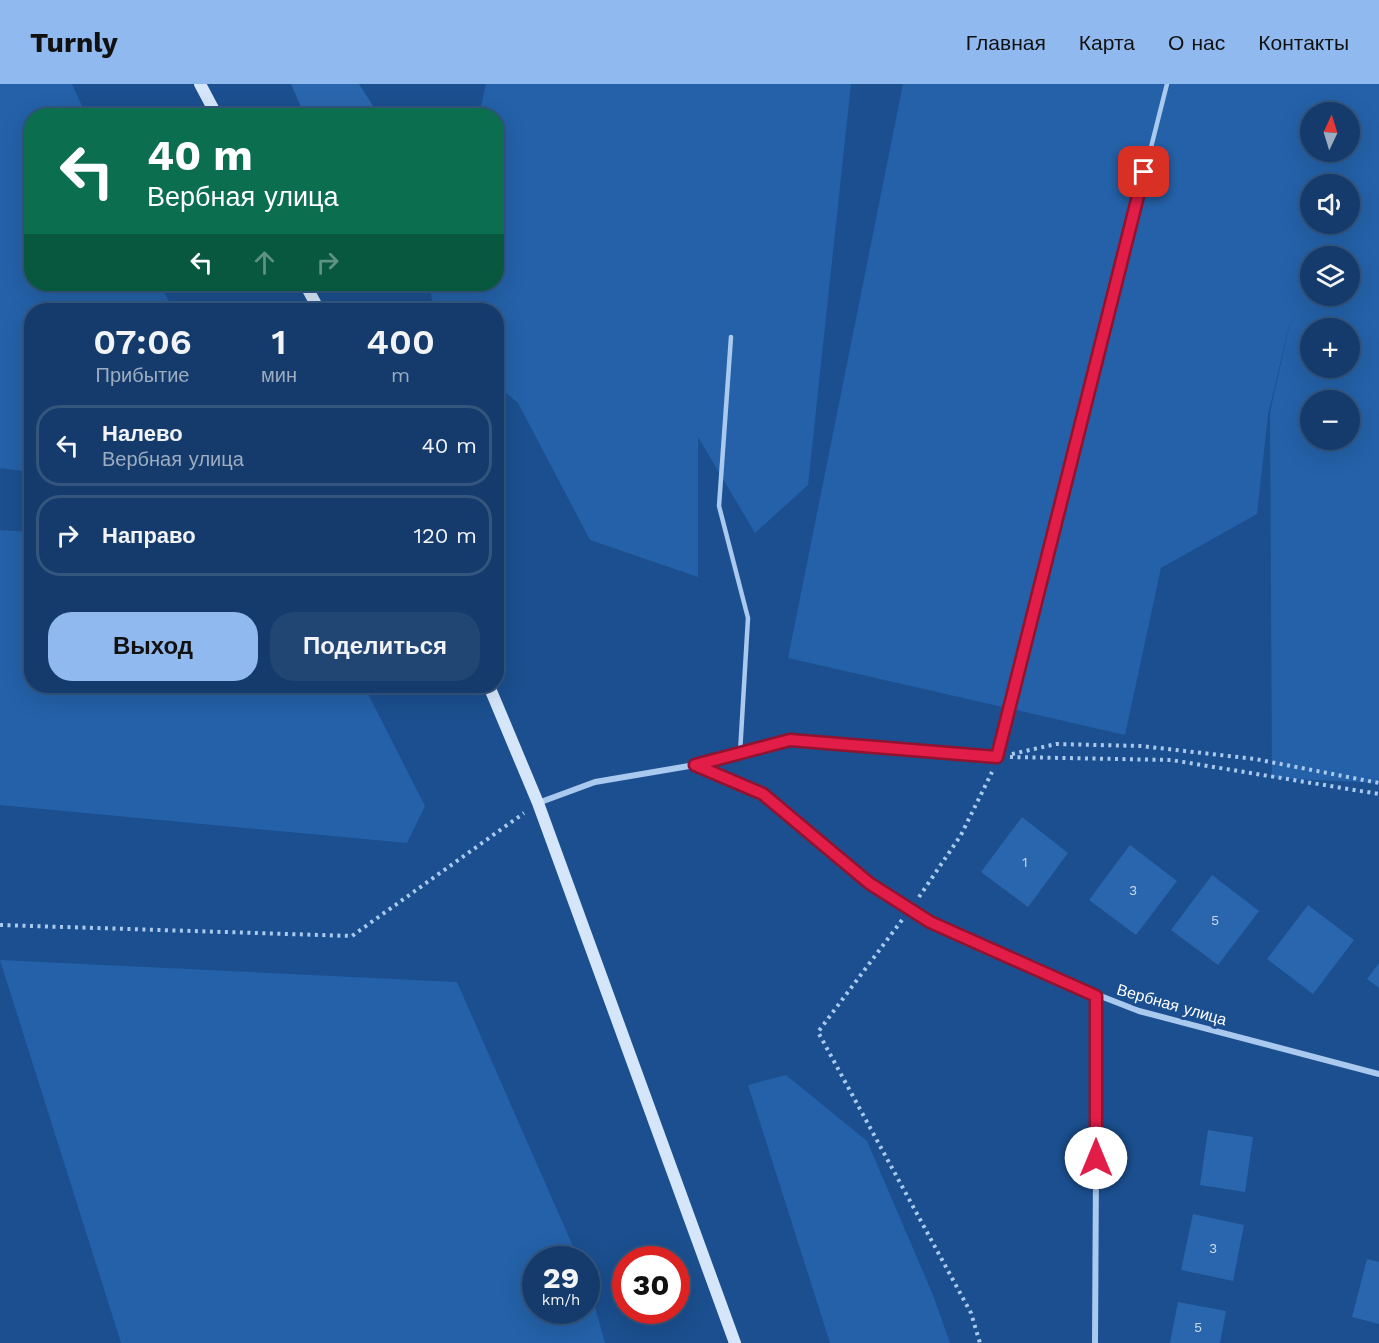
<!DOCTYPE html>
<html lang="ru">
<head>
<meta charset="utf-8">
<style>
	body { margin:0; font-family:"Work Sans",sans-serif; background:#214673; color:#f1f3f6; height:100vh; display:flex; flex-direction:column; font-size:22px; white-space:nowrap }
	* { box-sizing:border-box; margin:0 }
	p { font-size:20px; color:#9dadc1 }
	.icon { flex:none; width:33px; height:33px; fill:none; stroke:currentColor; stroke-width:2; stroke-linecap:round; stroke-linejoin:round }
	.map { position:relative; flex:1; overflow:hidden }
	.panel { position:absolute; left:24px; top:219px; width:480px; height:390px; display:flex; flex-direction:column; background:#143b6b; border-radius:24px; box-shadow:0 6px 24px #0002,0 0 0 2px #33557e }
	.panel>* { flex:none }
	.hud { position:absolute; left:24px; top:24px; width:480px; height:183px; border-radius:24px; box-shadow:0 6px 24px #0002,0 0 0 2px #33557e; background:#0b6e4f; color:#fff; overflow:hidden }
	.needle { width:39px; rotate:4deg }
	.tools { position:absolute; left:1300px; top:18px; display:grid; gap:12px }
	.tools a { display:grid; place-items:center; width:60px; height:60px; border-radius:50%; background:#143b6b; box-shadow:0 6px 24px #0002,0 0 0 2px #33557e; font-size:30px }
	.speed { position:absolute; left:522px; top:1162px; display:flex; gap:12px; font-size:30px; font-weight:700; text-align:center }
	.speed>* { display:grid; place-content:center; width:78px; height:78px; border-radius:50%; background:#143b6b; box-shadow:0 6px 24px #0002,0 0 0 2px #33557e; line-height:1 }
	.speed small { font-size:15px; font-weight:400 }
	.speed .limit { border:9px solid #d22; background:#fff; color:#111 }
	.pin { position:absolute; display:grid; place-items:center; width:51px; height:51px; color:#fff; margin:-26px; border-radius:12px; box-shadow:0 3px 9px #0006 }
	.me { position:absolute; width:66px; margin:-33px; rotate:0deg; stroke-linejoin:round; filter:drop-shadow(0 0 4px #0008) }
	.turn { display:flex; align-items:center; gap:21px; height:126px; padding:0 24px; font-size:27px }
	.turn .icon { width:78px; height:78px; stroke-width:2.5 }
	.turn b { display:block; font-size:42px; line-height:51px }
	.lanes { display:flex; align-items:center; height:57px; padding:0 24px; background:#0003; justify-content:center; gap:30px; direction:ltr }
	.lanes .off { opacity:.35 }
	.eta { display:flex; justify-content:space-evenly; align-items:center; height:102px; text-align:center }
	.eta b { font-size:36px; font-weight:600; line-height:42px }
	.primary-button { display:flex; gap:12px; margin-top:auto; padding:12px 24px }
	.primary-button a { flex:1; height:69px; border-radius:24px; background:#90b9f0; color:#111; font-size:24px; font-weight:600; line-height:69px; text-align:center }
	.primary-button a+a { background:#214673; color:#f1f3f6 }
	ul { padding:0; list-style:none }
	li { display:flex; align-items:center; gap:18px; height:81px; margin:0 12px 9px; padding:0 12px; border:3px solid #33557e; border-radius:24px }
	li div { flex:1 }
	li b { display:block; font-size:22px }
	li em { font-style:normal }
	header { display:flex; align-items:center; gap:36px; box-sizing:border-box; height:84px; padding:0 30px; background:#90b9f0; color:#111 }
	header strong { font-size:28px }
	nav { display:flex; gap:33px; margin-inline-start:auto; font-size:21px }
	.map>svg:first-child { display:block }
</style>
</head>
<body>
<header>
<strong>Turnly</strong>
<nav><a>Главная</a><a>Карта</a><a>О нас</a><a>Контакты</a></nav>
</header>
<div class="map">
<svg width="1379" height="1259" viewBox="0 0 1379 1259">
	<rect width="100%" height="100%" fill="#1b4f8f"/>
	<g fill="#2461a8" fill-rule="evenodd">
		<polygon points="0,0 72,0 86,31 32,32 32,200 160,200 173,226 32,226 31,388 0,384"/>
		<polygon points="486,0 851,0 808,401 755,449 698,353 698,493 590,456 518,319 497,301 496,226 434,226 429,200 496,200 496,32 479,31"/>
		<path d="M 903,0 L 1379,0 L 1379,699 L 1272,694 L 1270,328 L 1293,226 L 1268,331 L 1257,430 L 1161,484 L 1125,651 L 788,574 ZM 1311,28 L 1350,28 L 1350,68 L 1311,68 ZM 1311,100 L 1350,100 L 1350,140 L 1311,140 ZM 1311,172 L 1350,172 L 1350,212 L 1311,212 ZM 1311,244 L 1350,244 L 1350,284 L 1311,284 ZM 1311,316 L 1350,316 L 1350,356 L 1311,356 Z"/>
		<polygon points="0,446 31,448 32,602 364,602 425,722 407,759 0,721"/>
		<polygon points="0,876 457,898 579,1176 536,1176 536,1227 586,1227 587,1194 605,1259 121,1259"/>
		<polygon points="786,991 867,1057 933,1211 950,1259 830,1259 748,1001"/>
	</g>
	<g fill="#2a66ad">
		<polygon points="291,0 359,0 375,25 374,32 305,32"/>
		<polygon points="1022,733 1068,769 1028,823 981,788"/>
		<polygon points="1130,761 1177,797 1136,851 1089,816"/>
		<polygon points="1212,791 1259,827 1218,881 1171,846"/>
		<polygon points="1308,821 1354,856 1313,910 1267,875"/>
		<polygon points="1379,879 1379,904 1367,895"/>
		<polygon points="1208,1046 1253,1053 1245,1108 1200,1101"/>
		<polygon points="1193,1130 1244,1141 1233,1197 1181,1186"/>
		<polygon points="1367,1175 1379,1178 1379,1240 1352,1233"/>
		<polygon points="1178,1218 1226,1227 1220,1259 1170,1259"/>
	</g>
	<g fill="none" stroke-linecap="round" stroke-linejoin="round">
		<g stroke="#a9c9ee" stroke-width="4" stroke-dasharray="3 4.5" stroke-linecap="butt">
			<polyline points="1012,670 1056,660 1141,662 1255,675 1379,699"/>
			<polyline points="1010,673 1171,676 1379,710"/>
			<polyline points="919,813 961,751 992,688"/>
			<polyline points="902,836 818,948 971,1229 980,1259"/>
			<polyline points="0,841 352,852 524,729"/>
		</g>
		<g stroke="#a9c9ee" stroke-width="4.5">
			<polyline points="731,253 719,422 748,534 740,669"/>
			<polyline points="997,673 1167,0"/>
		</g>
		<g stroke="#a9c9ee" stroke-width="6">
			<polyline points="695,681 763,710 869,799 930,838 1049,892 1139,927 1379,990"/>
			<polyline points="538,719 595,698 695,681 790,656 997,673"/>
			<polyline points="1095,1259 1097,912"/>
		</g>
		<g stroke="#d6e6fa" stroke-width="12">
			<polyline points="200,0 217,32"/>
			<polyline points="305,200 319,226"/>
			<polyline points="489,602 538,719 735,1259"/>
		</g>
	</g>
	<g fill="none" stroke-linecap="round" stroke-linejoin="round">
		<g stroke="#92132f" stroke-width="15">
			<polyline id="route" points="1096,1074 1096,912 930,838 869,799 763,710 695,681 790,656 997,673 1144,88"/>
		</g>
		<use href="#route" stroke="#e11d48" stroke-width="10"/>
	</g>
	<g text-anchor="middle" stroke-width="6" stroke-linejoin="round" paint-order="stroke">
		<g font-size="14" fill="#cad9ea">
			<text x="1025" y="783">1</text>
			<text x="1133" y="811">3</text>
			<text x="1215" y="841">5</text>
			<text x="1213" y="1169">3</text>
			<text x="1198" y="1248">5</text>
		</g>
		<g font-size="16" fill="#fff" stroke="#1b4f8f">
			<text transform="translate(1172 920) rotate(16)" y="6">Вербная улица</text>
		</g>
	</g>
</svg>
<div class="tools">
<a><svg class="needle" viewBox="-14 -14 28 28"><path d="M0-13l5 13h-10z" fill="#e53935"/><path d="M0 13l5-13h-10z" fill="#9dadc1"/></svg></a>
<a><svg class="icon" aria-label="sound" viewBox="0 0 24 24"><path d="M4 9h4l5-4v14l-5-4H4zM17 9q2 3 0 6"/></svg></a>
<a><svg class="icon" aria-label="layers" viewBox="0 0 24 24"><path d="M12 4l9 5-9 5-9-5zM3 14l9 5 9-5"/></svg></a>
<a>+</a>
<a>−</a>
</div>
<div class="speed"><div>29<small>km/h</small></div><div class="limit">30</div></div>
<div class="pin" style="left:1144px;top:88px;background:#d93025"><svg class="icon" aria-label="arrive" viewBox="0 0 24 24"><path d="M6 21V4h12l-3 4 3 4H6"/></svg></div>
<svg class="me" style="left:1096px;top:1074px" viewBox="-20 -20 40 40"><circle r="19" fill="#fff"/><path d="M0-13L10 11 0 6-10 11z" fill="#e11d48"/></svg>
<div class="hud">
<div class="turn"><svg class="icon" aria-label="left" viewBox="0 0 24 24"><path d="M17 20v-9H6M10 6l-5 5 5 5"/></svg><div><b>40 m</b>Вербная улица</div></div>
<div class="lanes"><svg class="icon" aria-label="left" viewBox="0 0 24 24"><path d="M17 20v-9H6M10 6l-5 5 5 5"/></svg><svg class="icon off" aria-label="ahead" viewBox="0 0 24 24"><path d="M12 20V5M6 11l6-6 6 6"/></svg><svg class="icon off" aria-label="right" viewBox="0 0 24 24"><path d="M7 20v-9h11M14 6l5 5-5 5"/></svg></div>
</div>
<section class="panel">
<div class="eta">
<div><b>07:06</b><p>Прибытие</p></div>
<div><b>1</b><p>мин</p></div>
<div><b>400</b><p>m</p></div>
</div>
<ul>
<li><svg class="icon" aria-label="left" viewBox="0 0 24 24"><path d="M17 20v-9H6M10 6l-5 5 5 5"/></svg><div><b>Налево</b><p>Вербная улица</p></div><em>40 m</em></li>
<li><svg class="icon" aria-label="right" viewBox="0 0 24 24"><path d="M7 20v-9h11M14 6l5 5-5 5"/></svg><div><b>Направо</b></div><em>120 m</em></li>
</ul>
<div class="primary-button"><a>Выход</a><a>Поделиться</a></div>
</section>
</div>
</body>
</html>
